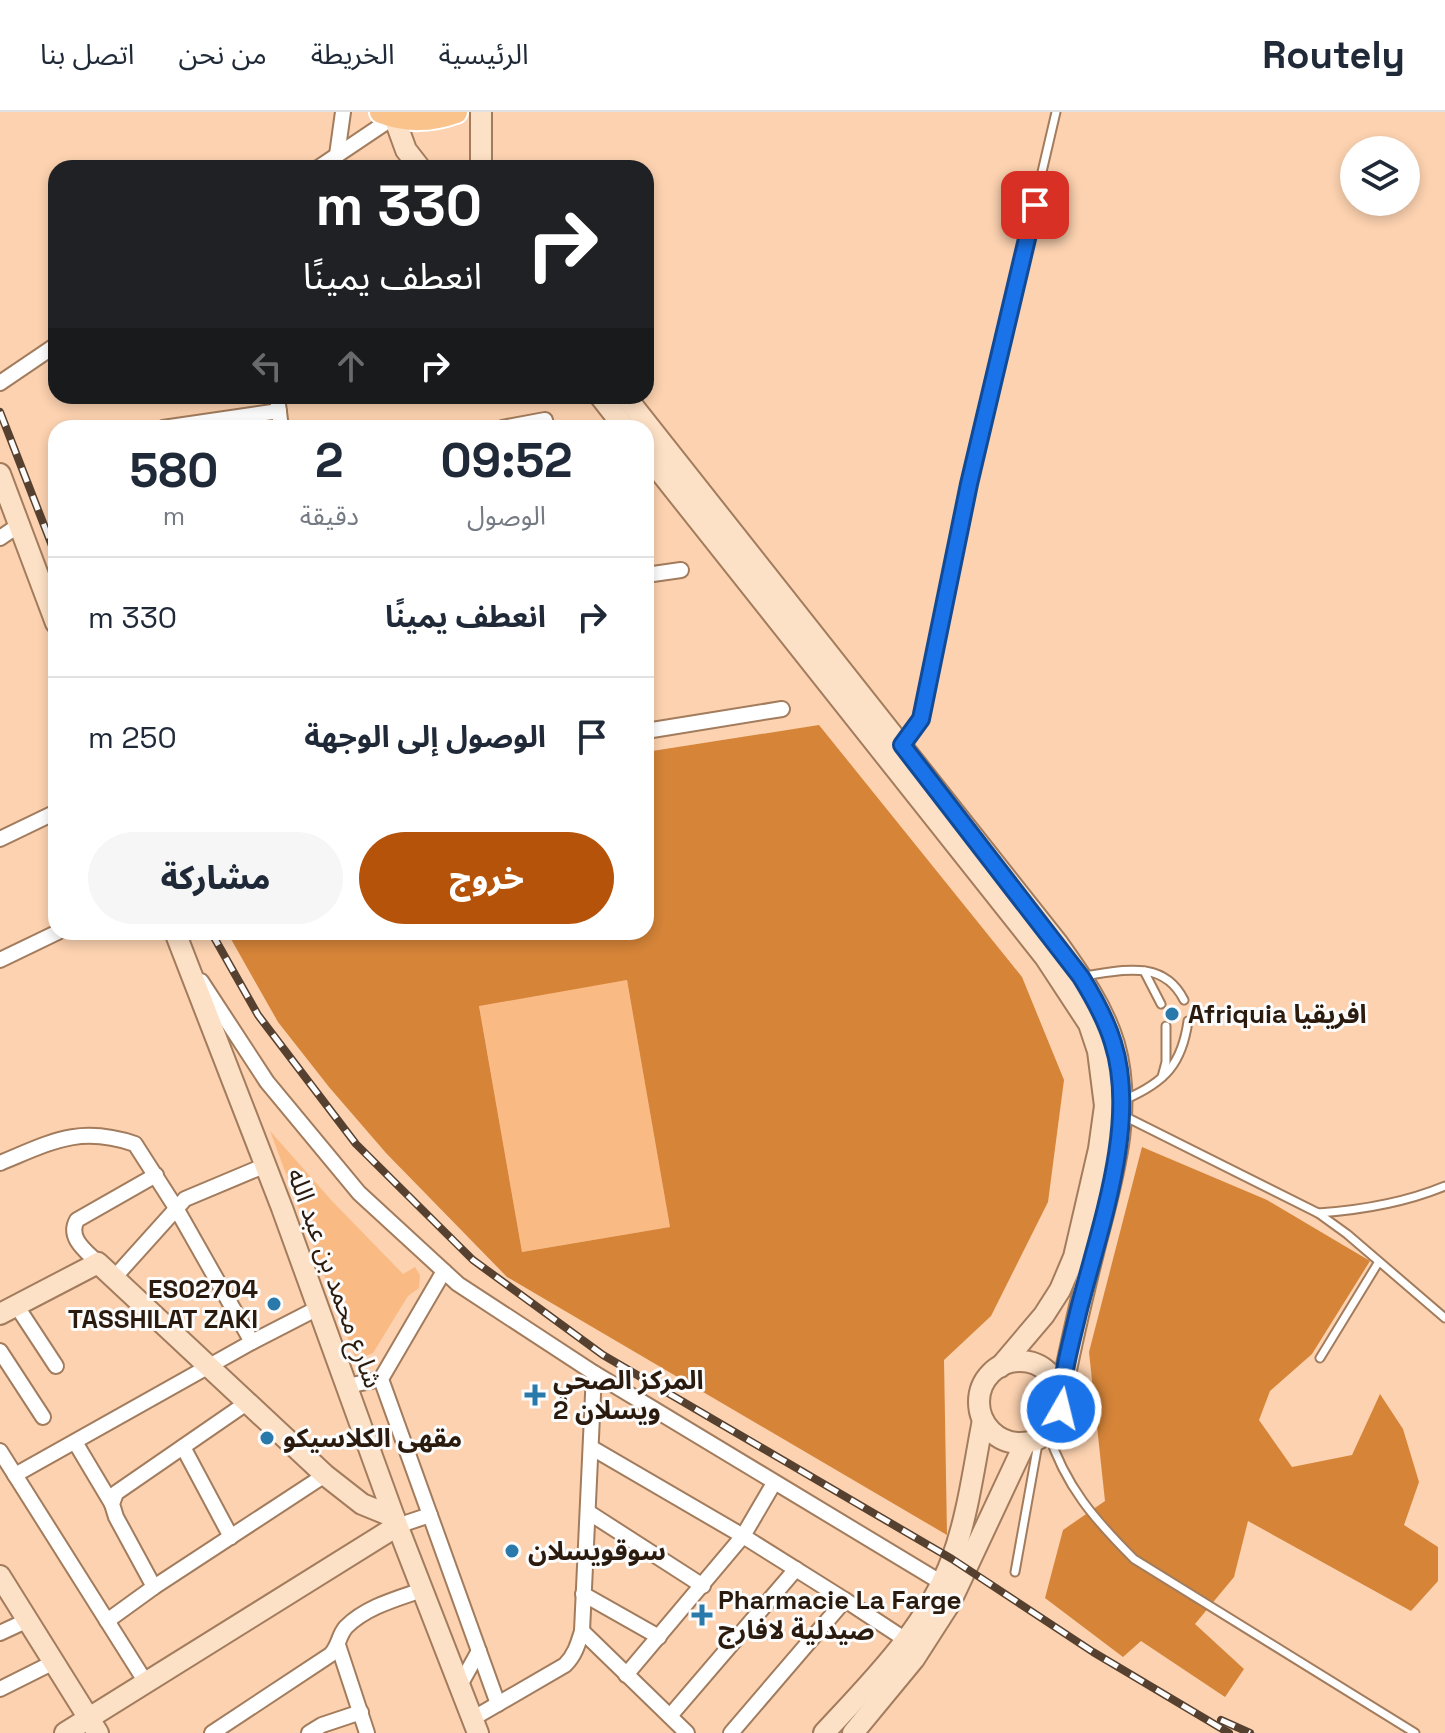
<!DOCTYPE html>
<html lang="ar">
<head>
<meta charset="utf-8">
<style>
	body { margin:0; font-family:"Space Grotesk","Noto Sans Arabic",sans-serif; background:#f6f6f7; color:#1f2937; direction:rtl; height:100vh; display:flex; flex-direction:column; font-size:30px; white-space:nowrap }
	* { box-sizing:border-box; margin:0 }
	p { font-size:26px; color:#747a83 }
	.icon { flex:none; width:44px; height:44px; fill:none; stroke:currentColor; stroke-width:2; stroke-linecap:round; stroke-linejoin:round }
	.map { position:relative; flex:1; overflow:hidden; direction:ltr }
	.side { position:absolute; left:48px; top:308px; width:606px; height:520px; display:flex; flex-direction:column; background:#fff; border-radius:24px; box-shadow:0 4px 12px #0003; direction:rtl }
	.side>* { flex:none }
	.banner { position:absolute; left:48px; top:48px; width:606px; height:244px; border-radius:24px; box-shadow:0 4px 12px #0003; direction:rtl; background:#202124; color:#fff; overflow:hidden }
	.buttons { position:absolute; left:1340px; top:24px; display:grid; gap:16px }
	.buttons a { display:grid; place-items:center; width:80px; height:80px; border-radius:50%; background:#fff; box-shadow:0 4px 12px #0003; font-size:40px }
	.pin { position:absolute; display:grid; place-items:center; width:68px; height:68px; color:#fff; margin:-34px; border-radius:16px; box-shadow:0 4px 12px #0006 }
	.me { position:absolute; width:88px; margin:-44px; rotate:8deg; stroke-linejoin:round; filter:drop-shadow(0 0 6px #0008) }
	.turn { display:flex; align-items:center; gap:28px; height:168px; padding:0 40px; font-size:36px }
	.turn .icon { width:104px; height:104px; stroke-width:2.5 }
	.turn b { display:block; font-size:56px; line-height:68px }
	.lanes { display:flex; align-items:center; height:76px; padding:0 40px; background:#0003; justify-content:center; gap:40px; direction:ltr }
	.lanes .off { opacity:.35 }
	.eta { display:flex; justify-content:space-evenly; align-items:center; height:136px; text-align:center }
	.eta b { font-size:48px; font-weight:800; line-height:56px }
	.cta { display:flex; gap:16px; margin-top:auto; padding:16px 40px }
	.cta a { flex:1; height:92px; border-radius:48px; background:#b45309; color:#fff; font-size:32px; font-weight:800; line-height:92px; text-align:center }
	.cta a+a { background:#f6f6f7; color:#1f2937 }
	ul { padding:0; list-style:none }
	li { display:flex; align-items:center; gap:24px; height:120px; padding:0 40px; border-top:2px solid #e0e1e3 }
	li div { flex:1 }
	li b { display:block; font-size:30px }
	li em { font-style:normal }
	header { display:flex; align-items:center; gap:48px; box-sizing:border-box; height:112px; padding:0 40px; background:#fff; border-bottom:2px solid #e0e1e3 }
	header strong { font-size:38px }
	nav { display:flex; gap:44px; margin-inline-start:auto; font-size:28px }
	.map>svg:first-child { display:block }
</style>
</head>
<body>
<header>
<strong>Routely</strong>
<nav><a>الرئيسية</a><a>الخريطة</a><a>من نحن</a><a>اتصل بنا</a></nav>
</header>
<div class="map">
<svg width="1445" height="1621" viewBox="0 0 1445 1621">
	<rect width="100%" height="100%" fill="#fcd2b0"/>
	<g fill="#faba84">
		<polygon points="627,868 670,1115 522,1140 479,893"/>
		<polygon points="270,1019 332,1089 403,1162 415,1155 420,1163 419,1176 408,1184 373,1241 356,1248"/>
	</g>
	<g fill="#d58438" fill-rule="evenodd">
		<path d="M 819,613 L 1022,865 L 1064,968 L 1048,1090 L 991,1204 L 944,1248 L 947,1423 L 507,1165 L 386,1041 L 329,975 L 278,910 L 227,820 L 646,820 L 646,640 ZM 627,868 L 670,1115 L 522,1140 L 479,894 Z"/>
		<polygon points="1142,1035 1267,1088 1370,1149 1312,1242 1270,1279 1259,1308 1292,1355 1352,1343 1380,1282 1403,1317 1419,1370 1404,1413 1438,1435 1438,1469 1411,1499 1248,1409 1234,1465 1195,1512 1244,1557 1225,1585 1141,1529 1123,1545 1045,1486 1063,1418 1105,1389 1089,1240"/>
	</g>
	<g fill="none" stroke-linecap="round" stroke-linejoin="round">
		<g stroke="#a27c5d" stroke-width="11">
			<g id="lane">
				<polyline points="904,631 921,607 969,372 1056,0"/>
				<polyline points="1144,859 1161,892"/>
				<path d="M 1083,864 C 1121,859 1163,846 1184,888"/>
				<polyline points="1162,965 1166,950 1166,914"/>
				<path d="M 1126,987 C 1165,970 1182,952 1188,909"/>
				<polyline points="1124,1004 1318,1101 1347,1122 1445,1206"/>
				<path d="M 1318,1101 C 1362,1098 1404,1091 1445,1074"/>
				<polyline points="1320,1246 1378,1151"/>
				<path d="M 1048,1320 C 1065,1374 1095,1408 1134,1447 L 1415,1621"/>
				<polyline points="1015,1460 1039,1326"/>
			</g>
		</g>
		<g stroke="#a27c5d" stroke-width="18">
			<g id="street">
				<polyline points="337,43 343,0"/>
				<polyline points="318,56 394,5"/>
				<polyline points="0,271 56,233"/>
				<polyline points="277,284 281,316"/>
				<polyline points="163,316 279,299"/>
				<polyline points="502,316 545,308"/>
				<polyline points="0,426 19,413"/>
				<polyline points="646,463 681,458"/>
				<polyline points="646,619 782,597"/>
				<polyline points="0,727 56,700"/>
				<polyline points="0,848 58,820"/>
				<polyline points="201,869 267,970 359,1081 458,1172 594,1261 942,1471"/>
				<path d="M 0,1051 C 51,1030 79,1013 135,1032 L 176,1096 L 252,1230"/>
				<path d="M 98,1151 C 86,1139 67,1126 77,1108 L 156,1063"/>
				<polyline points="444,1159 381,1267 498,1592"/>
				<polyline points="113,1167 185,1087 266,1053"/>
				<polyline points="16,1193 56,1254"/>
				<polyline points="0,1239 43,1305"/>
				<polyline points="347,1274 381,1267"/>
				<polyline points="75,1330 112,1392"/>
				<polyline points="183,1335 231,1425"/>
				<polyline points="592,1336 743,1424 626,1563"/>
				<polyline points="0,1339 145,1569"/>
				<polyline points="15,1363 252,1230 318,1196"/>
				<polyline points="774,1371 743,1424 845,1488"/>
				<polyline points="588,1400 703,1474"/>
				<polyline points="397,1414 430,1403"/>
				<polyline points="154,1475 116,1405 112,1392 116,1381 248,1290"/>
				<polyline points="583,1482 659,1525"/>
				<polyline points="107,1509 154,1475 325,1363"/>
				<polyline points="582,1519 687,1621"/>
				<polyline points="0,1521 28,1508"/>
				<polyline points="338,1533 367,1621"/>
				<polyline points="460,1573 479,1539"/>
				<polyline points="0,1577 54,1550"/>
				<polyline points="670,1604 796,1457"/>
				<path d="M 472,1607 L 565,1553 C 575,1543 578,1532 582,1519 L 594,1261"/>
				<path d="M 212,1621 L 330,1543 C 339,1535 338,1524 346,1515 C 366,1495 396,1487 422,1478"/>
				<polyline points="309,1621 322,1613 361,1600"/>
				<polyline points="731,1621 845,1488 906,1528"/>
			</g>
		</g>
		<g stroke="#a27c5d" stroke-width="24">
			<g id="secondary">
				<polyline points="394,5 406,38 420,56"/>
				<polyline points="481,56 481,0"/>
				<polyline points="600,284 625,316"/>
				<path d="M 625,284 L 1058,832 C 1080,863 1103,895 1114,932 C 1134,1002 1110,1073 1093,1141 C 1081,1189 1070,1236 1061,1283"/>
				<polyline points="646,342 1045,845 1089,912 1098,939 1105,994 1099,1037 1074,1145 1060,1178 1044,1203 1000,1255"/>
				<polyline points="0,362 56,511"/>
				<polyline points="175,820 282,1096 394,1405 478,1621"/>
				<polyline points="0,1202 98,1151 325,1363 362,1392 394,1405"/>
				<circle cx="1020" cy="1290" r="41"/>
				<polyline points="0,1464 98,1621"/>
				<polyline points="65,1621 397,1414"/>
				<path d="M 824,1621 C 872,1569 927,1515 952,1447 C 968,1403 974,1354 983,1308"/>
				<polyline points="853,1621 914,1547 950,1491 1025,1331"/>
			</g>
		</g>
		<g stroke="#fff" stroke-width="26">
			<path id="primary" d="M 381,0 C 407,10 430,9 456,0"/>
		</g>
		<use href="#lane" stroke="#fff" stroke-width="7"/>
		<use href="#street" stroke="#fff" stroke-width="14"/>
		<use href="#secondary" stroke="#fde1c6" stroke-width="20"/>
		<use href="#primary" stroke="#fbc38c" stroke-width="22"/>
		<g stroke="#564130" stroke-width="8">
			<g id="rail">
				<polyline points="0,300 56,444"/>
				<polyline points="211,820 258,903 356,1032 473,1148 603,1243 952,1447 1093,1540 1229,1621"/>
				<polyline points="1221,1608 1250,1621"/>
			</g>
		</g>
		<use href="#rail" stroke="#fcfcfc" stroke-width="5" stroke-dasharray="15" stroke-linecap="butt"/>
	</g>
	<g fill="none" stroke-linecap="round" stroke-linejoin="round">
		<g stroke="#114b97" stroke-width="20">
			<path id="route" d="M 1035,93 L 969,372 L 921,607 L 902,633 L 1081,865 C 1094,886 1106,907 1113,931 C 1139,1012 1098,1120 1078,1201 C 1071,1231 1061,1265 1061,1297"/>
		</g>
		<use href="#route" stroke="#1a73e8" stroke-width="14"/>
	</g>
	<g fill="#2a79ab" stroke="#fcfcfc" stroke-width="3">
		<circle cx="1172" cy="902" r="8"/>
		<circle cx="274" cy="1192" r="8"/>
		<path d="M531 1271h8v8h8v8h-8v8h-8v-8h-8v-8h8z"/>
		<circle cx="267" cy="1326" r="8"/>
		<circle cx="512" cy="1439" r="8"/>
		<path d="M698 1491h8v8h8v8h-8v8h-8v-8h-8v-8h8z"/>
	</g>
	<g text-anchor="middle" stroke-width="6" stroke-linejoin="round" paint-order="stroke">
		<g font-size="26" font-weight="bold" fill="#2a1b0e" stroke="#fcfcfc" text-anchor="start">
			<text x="1188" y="911">Afriquia افريقيا</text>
			<text x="258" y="1186" text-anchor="end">ES02704<tspan x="258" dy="30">TASSHILAT ZAKI</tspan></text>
			<text x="553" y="1277">المركز الصحي<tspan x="553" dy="30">ويسلان 2</tspan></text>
			<text x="283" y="1335">مقهى الكلاسيكو</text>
			<text x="528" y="1448">سوقويسلان</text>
			<text x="718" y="1497">Pharmacie La Farge<tspan x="718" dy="30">صيدلية لافارج</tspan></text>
		</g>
		<g font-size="26" fill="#2a1b0e" stroke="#fcfcfc">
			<text transform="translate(335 1166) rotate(70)" y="9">شارع محمد بن عبد الله</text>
		</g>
	</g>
</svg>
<div class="buttons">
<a><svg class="icon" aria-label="layers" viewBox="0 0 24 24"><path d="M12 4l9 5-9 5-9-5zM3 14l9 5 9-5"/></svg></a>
</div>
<div class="pin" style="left:1035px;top:93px;background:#d93025"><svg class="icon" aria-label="arrive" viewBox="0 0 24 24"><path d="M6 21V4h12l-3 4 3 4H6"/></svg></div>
<svg class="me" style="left:1061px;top:1297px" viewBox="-20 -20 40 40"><circle r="17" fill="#1a73e8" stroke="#fff" stroke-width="3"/><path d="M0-11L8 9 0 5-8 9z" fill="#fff"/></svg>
<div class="banner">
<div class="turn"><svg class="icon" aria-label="right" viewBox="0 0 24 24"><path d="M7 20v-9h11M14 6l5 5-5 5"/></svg><div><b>330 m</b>انعطف يمينًا</div></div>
<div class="lanes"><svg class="icon off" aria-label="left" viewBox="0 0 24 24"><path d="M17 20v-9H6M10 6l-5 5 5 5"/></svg><svg class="icon off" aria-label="ahead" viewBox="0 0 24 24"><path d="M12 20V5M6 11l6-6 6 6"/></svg><svg class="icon" aria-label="right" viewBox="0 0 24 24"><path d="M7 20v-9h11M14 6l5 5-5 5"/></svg></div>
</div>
<section class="side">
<div class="eta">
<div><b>09:52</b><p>الوصول</p></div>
<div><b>2</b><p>دقيقة</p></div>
<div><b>580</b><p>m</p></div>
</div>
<ul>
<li><svg class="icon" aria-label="right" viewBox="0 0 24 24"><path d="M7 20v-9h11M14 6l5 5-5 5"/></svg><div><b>انعطف يمينًا</b></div><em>330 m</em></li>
<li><svg class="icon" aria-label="arrive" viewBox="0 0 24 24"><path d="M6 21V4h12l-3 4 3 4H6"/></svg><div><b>الوصول إلى الوجهة</b></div><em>250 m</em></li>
</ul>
<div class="cta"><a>خروج</a><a>مشاركة</a></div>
</section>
</div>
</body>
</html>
